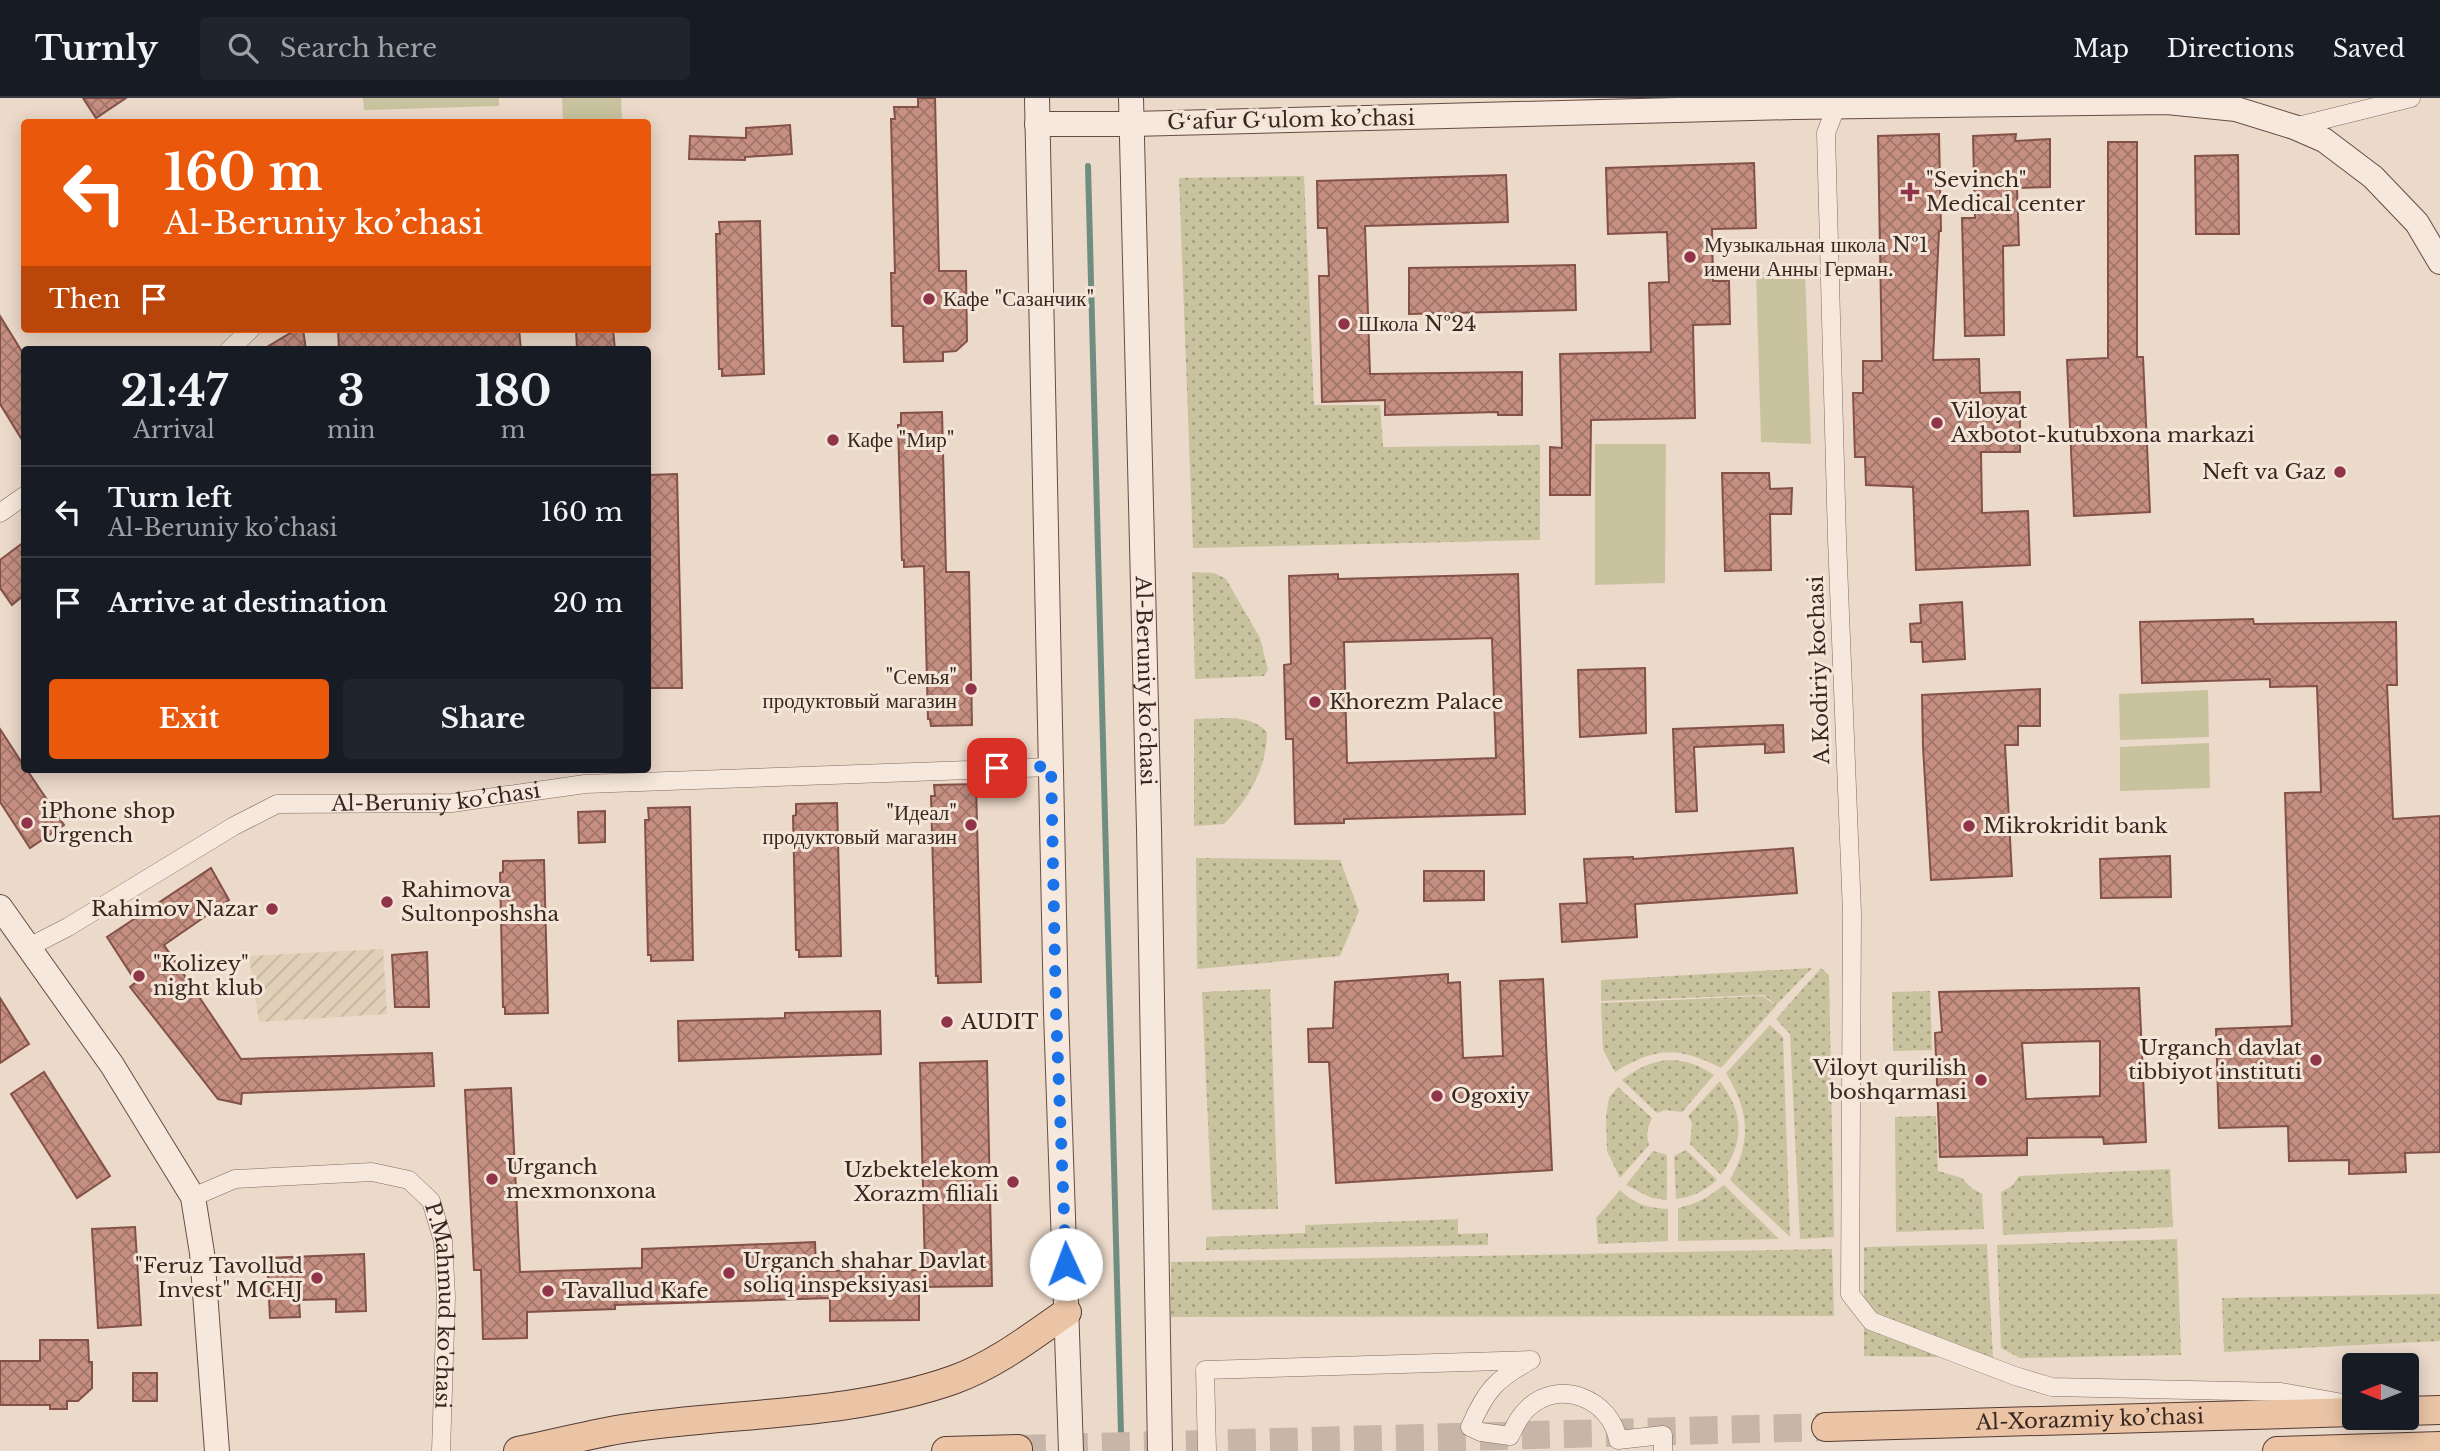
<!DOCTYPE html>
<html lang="en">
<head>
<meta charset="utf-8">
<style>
	body { margin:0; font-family:"Libre Baskerville",serif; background:#20242c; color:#f1f3f6; height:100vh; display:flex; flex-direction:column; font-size:26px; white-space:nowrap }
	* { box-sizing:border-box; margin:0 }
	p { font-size:23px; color:#9ea1a6 }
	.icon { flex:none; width:38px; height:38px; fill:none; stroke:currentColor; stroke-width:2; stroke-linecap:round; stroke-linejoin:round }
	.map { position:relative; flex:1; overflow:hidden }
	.drawer { position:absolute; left:21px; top:248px; width:630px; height:427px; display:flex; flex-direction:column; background:#171b24; border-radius:7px; box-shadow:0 4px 18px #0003 }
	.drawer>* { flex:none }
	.banner { position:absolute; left:21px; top:21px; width:630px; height:214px; border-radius:7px; box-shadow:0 4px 18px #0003; background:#ea580c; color:#fff; overflow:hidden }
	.needle { width:46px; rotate:270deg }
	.tools { position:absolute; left:2342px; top:1255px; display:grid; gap:14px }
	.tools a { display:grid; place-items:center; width:77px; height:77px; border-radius:7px; background:#171b24; box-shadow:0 4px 18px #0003; font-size:35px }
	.pin { position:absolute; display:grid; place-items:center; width:60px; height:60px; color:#fff; margin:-30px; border-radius:14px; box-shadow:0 4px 10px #0006 }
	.me { position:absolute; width:77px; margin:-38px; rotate:358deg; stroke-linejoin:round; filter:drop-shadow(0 0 5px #0008) }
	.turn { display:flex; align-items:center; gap:24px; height:147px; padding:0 28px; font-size:32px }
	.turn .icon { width:91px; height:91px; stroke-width:2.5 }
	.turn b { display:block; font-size:49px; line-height:60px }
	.then { display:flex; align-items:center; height:66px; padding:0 28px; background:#0003; gap:14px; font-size:26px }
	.eta { display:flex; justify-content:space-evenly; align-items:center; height:119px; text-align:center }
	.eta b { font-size:42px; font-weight:700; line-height:49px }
	.action { display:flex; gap:14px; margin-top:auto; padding:14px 28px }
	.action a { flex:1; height:80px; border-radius:7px; background:#ea580c; color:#fff; font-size:28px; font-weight:700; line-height:80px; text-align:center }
	.action a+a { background:#20242c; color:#f1f3f6 }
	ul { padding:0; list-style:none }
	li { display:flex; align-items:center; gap:21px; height:91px; padding:0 28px; border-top:2px solid #363941 }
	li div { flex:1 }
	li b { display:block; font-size:26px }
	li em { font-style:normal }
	header { display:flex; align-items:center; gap:42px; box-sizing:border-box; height:98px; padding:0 35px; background:#171b24; border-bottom:2px solid #363941 }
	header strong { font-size:33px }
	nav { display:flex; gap:38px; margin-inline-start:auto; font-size:24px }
	.search { width:490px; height:63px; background:#20242c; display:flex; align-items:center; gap:18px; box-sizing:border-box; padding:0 24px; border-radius:7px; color:#9ea1a6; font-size:26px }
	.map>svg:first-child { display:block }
</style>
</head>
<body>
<header>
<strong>Turnly</strong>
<div class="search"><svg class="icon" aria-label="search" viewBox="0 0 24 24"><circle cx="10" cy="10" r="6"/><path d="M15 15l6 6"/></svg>Search here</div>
<nav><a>Map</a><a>Directions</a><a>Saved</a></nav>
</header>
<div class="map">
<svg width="2440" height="1353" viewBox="0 0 2440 1353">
	<defs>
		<pattern id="farmland-furrows" width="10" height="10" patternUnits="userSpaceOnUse" patternTransform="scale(1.75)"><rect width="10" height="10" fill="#e0d0b7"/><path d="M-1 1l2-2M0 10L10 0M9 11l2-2" fill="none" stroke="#c1b39d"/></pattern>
		<pattern id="grass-dots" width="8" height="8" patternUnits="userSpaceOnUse" patternTransform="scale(1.75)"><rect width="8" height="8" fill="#c8c39e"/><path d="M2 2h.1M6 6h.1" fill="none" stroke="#a39e80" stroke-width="1.8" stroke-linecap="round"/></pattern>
		<pattern id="building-cross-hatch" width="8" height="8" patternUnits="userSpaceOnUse" patternTransform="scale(1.75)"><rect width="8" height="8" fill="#c68f82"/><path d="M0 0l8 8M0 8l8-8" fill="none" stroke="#a2756a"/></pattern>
	</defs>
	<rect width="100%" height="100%" fill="#ebd9c9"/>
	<polygon fill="url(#farmland-furrows)" points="383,851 387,916 259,924 249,858"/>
	<g fill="url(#grass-dots)">
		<polygon points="1304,78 1314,307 1380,307 1383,349 1540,347 1540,442 1193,450 1179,80"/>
		<polygon points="1192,474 1214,475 1226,481 1260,540 1268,572 1264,578 1195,581"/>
		<path d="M 1194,621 C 1219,621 1249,615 1267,634 C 1267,670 1248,702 1224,726 L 1194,728 Z"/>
		<polygon points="1196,760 1340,762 1359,813 1340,858 1197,871"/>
		<polygon points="1812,870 1776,907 1764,897 1601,903 1601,882"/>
		<polygon points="1821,870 1829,877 1834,1139 1800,1141 1790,936 1776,921"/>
		<polygon points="1270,891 1278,1111 1212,1112 1202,894"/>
		<polygon points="1930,893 1932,952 1893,953 1892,894"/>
		<path d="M 1763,898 L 1776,908 L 1721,970 C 1678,948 1655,949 1615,974 L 1603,952 L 1601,905 Z"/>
		<path d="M 1770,927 L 1783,939 L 1790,1139 L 1730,1082 C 1752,1042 1749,1013 1726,975 Z"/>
		<path d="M 1668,962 C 1686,962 1699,967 1714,977 L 1682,1014 L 1665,1012 L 1657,1015 L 1622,982 C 1637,971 1649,964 1668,962 Z"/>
		<path d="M 1720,983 C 1744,1016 1745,1044 1721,1077 L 1690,1046 L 1692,1025 L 1688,1018 Z"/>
		<path d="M 1618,989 L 1652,1020 C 1647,1030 1646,1037 1649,1047 L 1620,1080 L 1607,1053 L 1606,1019 L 1609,1000 Z"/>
		<polygon points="1936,1018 1938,1073 1962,1080 1970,1089 1982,1096 1984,1131 1896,1134 1895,1019"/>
		<path d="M 1686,1052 L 1717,1082 C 1704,1093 1693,1099 1676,1101 L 1674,1058 Z"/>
		<polygon points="1653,1053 1667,1057 1667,1102 1652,1100 1626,1087"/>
		<polygon points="2170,1071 2173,1129 2003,1137 2001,1094 2012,1088 2019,1078"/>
		<path d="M 1724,1087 L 1779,1141 L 1678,1143 L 1678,1110 C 1697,1106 1709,1099 1724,1087 Z"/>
		<path d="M 1620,1092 C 1634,1106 1648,1110 1668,1111 L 1668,1143 L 1598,1146 L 1596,1120 Z"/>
		<polygon points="1458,1121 1458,1136 1488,1135 1488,1147 1206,1152 1206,1139 1305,1135 1305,1127"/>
		<polygon points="2177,1141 2181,1257 2020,1260 2001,1250 1997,1147"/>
		<polygon points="1987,1146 1993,1260 1864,1258 1864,1149"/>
		<polygon points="1832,1151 1834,1218 1171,1219 1171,1164"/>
		<polygon points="2440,1196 2440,1243 2224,1254 2222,1200"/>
	</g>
	<g fill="#c8c39e">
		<polygon points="363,0 499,0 499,8 364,12"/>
		<polygon points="562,0 621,0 622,24 563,24"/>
		<polygon points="1805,173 1811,346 1761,344 1756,175"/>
		<polygon points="1595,346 1666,346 1665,485 1595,487"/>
		<polygon points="2208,592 2209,639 2120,642 2119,596"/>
		<polygon points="2209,645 2210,690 2120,693 2120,649"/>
	</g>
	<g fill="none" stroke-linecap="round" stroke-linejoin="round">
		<polyline stroke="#708e80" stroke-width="6" points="1088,68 1121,1336"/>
	</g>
	<g fill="url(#building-cross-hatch)" stroke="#835147" stroke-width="2" fill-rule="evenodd">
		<polygon points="83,0 126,0 96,20"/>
		<polygon points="918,0 935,0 939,173 966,173 967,243 956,253 943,254 943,263 904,264 903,228 892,228 891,175 895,175 891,21 895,21 894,9 918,9"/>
		<polygon points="790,27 792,56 745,59 745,62 689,61 690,38 746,40 746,30"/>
		<polygon points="1939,36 1941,133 1939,133 1933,262 1979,261 1980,295 2020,294 2020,354 1981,354 1982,415 2028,413 2030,467 1916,472 1913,389 1866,387 1865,359 1855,359 1853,295 1863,295 1863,263 1882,263 1878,38"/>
		<polygon points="2016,36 2015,43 2050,41 2050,89 2017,90 2019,147 2003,148 2004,237 1965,238 1962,120 1975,120 1973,38"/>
		<polygon points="2108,44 2137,44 2137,259 2143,259 2150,414 2074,418 2067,262 2108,260"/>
		<polygon points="2238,57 2239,136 2196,136 2195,58"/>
		<polygon points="1754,65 1756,130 1712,131 1713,183 1729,183 1730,226 1693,227 1695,320 1591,322 1590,397 1550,397 1550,349 1562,350 1560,256 1651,254 1649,185 1669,184 1667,134 1608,136 1606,70"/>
		<polygon points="1506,77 1508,124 1365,128 1370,276 1522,274 1522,317 1498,317 1498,314 1385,317 1385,302 1322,304 1319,178 1329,178 1327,130 1318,130 1317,83"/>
		<polygon points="760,123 764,276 722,278 722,271 719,271 716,136 720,136 719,124"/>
		<polygon points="1575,167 1576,212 1409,216 1409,170"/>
		<polygon points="0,218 24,257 24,345 0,306"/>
		<polygon points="297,231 303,231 306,252 262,252"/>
		<polygon points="338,231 375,231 375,233 519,231 521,252 339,252"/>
		<polygon points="576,231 613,231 615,252 577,252"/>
		<polygon points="942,314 946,474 969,474 972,627 931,628 930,621 928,621 924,468 904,469 904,462 902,462 898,327 901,327 901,315"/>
		<polygon points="1722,375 1769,375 1770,391 1792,390 1791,416 1770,416 1771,472 1725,473"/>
		<polygon points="677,376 682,590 648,590 648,377"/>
		<polygon points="24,444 24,497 12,507 0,490 0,462"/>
		<path d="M 1338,476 L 1338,481 L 1518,476 L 1525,716 L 1344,721 L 1344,725 L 1295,726 L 1293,641 L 1286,641 L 1284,567 L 1291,566 L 1289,478 ZM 1492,540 L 1496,660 L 1347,665 L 1344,544 Z"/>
		<polygon points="1962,504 1965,561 1923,564 1922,544 1911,544 1910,526 1921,525 1920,507"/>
		<polygon points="2253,521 2254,526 2396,524 2397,587 2387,587 2393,721 2440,718 2440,1054 2405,1055 2406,1074 2349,1076 2349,1062 2289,1063 2288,1028 2219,1030 2216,931 2292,928 2285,695 2321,694 2317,588 2270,589 2270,581 2142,585 2140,524"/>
		<polygon points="1645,570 1646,635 1580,639 1578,572"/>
		<polygon points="2040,591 2040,628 2018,628 2018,647 2005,647 2012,778 1931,782 1923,649 1922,597"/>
		<polygon points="1783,627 1784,654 1765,655 1765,646 1694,649 1697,713 1676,714 1673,631"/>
		<polygon points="0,631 24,668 24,672 27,672 64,727 30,750 0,704"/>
		<polygon points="976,686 981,884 938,885 938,878 936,878 931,698 935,698 934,687"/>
		<polygon points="837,705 841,858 799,859 799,852 796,852 793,718 796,717 796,706"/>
		<polygon points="690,709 693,862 651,863 651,857 648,857 645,722 649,722 648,710"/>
		<polygon points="605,713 605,744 579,745 578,714"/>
		<polygon points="1793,750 1797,795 1635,806 1637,839 1562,844 1560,806 1587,805 1584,761 1633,759 1633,761"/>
		<polygon points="2170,758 2171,799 2101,800 2100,761"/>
		<polygon points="544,762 548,915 505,916 505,909 503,909 500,775 503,774 503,763"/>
		<polygon points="211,770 229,802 164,847 241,961 432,955 434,988 242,995 241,1006 218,1001 130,889 136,884 107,839"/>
		<polygon points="1424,773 1484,773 1484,802 1424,803"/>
		<polygon points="427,854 429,909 395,909 392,857"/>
		<polygon points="1448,876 1448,885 1460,884 1463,960 1503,958 1500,883 1543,881 1552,1072 1336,1085 1329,964 1309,964 1308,931 1333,930 1335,884"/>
		<path d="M 2139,890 L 2146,1044 L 2104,1046 L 2103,1039 L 2027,1040 L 2027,1057 L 1940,1059 L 1935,935 L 1942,934 L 1939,894 ZM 2100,943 L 2100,998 L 2026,1001 L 2022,945 Z"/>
		<polygon points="0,900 29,946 0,965"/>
		<polygon points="880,913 881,956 679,963 678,923 785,920 785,915"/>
		<polygon points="987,963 992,1188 919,1189 919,1222 830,1223 830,1200 615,1207 615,1211 527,1214 527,1240 483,1241 481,1172 474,1172 465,992 511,990 520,1174 642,1170 642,1151 815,1144 816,1173 925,1172 920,965"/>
		<polygon points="44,974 110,1078 77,1100 11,996"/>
		<polygon points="135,1129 141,1227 98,1230 92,1131"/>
		<polygon points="364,1156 366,1213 336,1214 336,1201 299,1202 300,1219 270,1220 267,1160"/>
		<polygon points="40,1242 88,1242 89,1264 92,1264 92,1290 78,1303 67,1303 67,1311 50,1311 50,1307 0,1307 0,1263 40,1263"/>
		<rect x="133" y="1275" width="24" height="28"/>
	</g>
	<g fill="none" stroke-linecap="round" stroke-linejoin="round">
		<polyline stroke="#c7b5a7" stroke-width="28" stroke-dasharray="28 14" stroke-linecap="butt" points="1018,1351 1826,1329"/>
		<g stroke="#866b5f" stroke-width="19">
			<g id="street">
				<polyline points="1836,0 1836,9 1826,35 1837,441 1852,815 1850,1196 1871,1223 2015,1278 2052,1289 2281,1294 2343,1305"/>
				<polyline points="2294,29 2411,0"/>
				<polyline points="229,252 251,231"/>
				<polyline points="0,415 24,398"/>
				<path id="s1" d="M 27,850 L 68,829 L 234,728 L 277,706 L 452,705 L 585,686 L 1051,669"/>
				<path id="s2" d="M 193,1099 L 235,1081 L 372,1074 L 409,1082 L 431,1103 L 443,1143 L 446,1199 L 441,1353"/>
				<path d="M 1207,1353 L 1205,1272 L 1531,1262 C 1496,1281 1486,1292 1470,1329 L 1481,1334 L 1510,1338 C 1515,1328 1519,1318 1528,1310 C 1559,1280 1611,1301 1618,1342 L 1663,1337 L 1663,1353"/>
			</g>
		</g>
		<g stroke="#684c42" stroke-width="26">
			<g id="secondary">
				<polyline points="1037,0 1056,914 1071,1353"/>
				<path id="s3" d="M 1131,0 L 1149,731 L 1160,1353"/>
				<polyline points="1037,26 1131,26 1794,9 2167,4 2236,11 2294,29 2324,42 2373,79 2417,125 2440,164"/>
				<polyline points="0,809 112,967 193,1099 202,1155 217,1353"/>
			</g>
		</g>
		<g stroke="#543b33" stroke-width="30">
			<g id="primary">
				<polyline points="2406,1313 2440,1312"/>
				<path id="s4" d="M 1826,1329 L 2354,1314"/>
				<path d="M 518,1353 C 552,1346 587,1337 622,1331 C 731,1314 847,1319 953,1282 C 995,1267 1031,1239 1067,1214"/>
				<polyline points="946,1353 1018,1351"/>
				<polyline points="2277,1353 2440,1348"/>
			</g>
		</g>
		<use href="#street" stroke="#f6e8dc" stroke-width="18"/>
		<use href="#secondary" stroke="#f6e8dc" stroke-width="24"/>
		<use href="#primary" stroke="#eac4a5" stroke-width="28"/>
	</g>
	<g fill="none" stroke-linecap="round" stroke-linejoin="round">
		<polyline stroke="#1a73e8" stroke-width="12" stroke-dasharray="0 21.6" points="997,670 1051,668 1056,914 1066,1166"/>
	</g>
	<g fill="#90344a" stroke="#f3e5d8" stroke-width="2.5">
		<path d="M1906.5 83.5h7v7h7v7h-7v7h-7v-7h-7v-7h7z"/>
		<circle cx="1690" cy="159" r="7"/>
		<circle cx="929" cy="201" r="7"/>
		<circle cx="1344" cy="226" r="7"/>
		<circle cx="1937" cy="325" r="7"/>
		<circle cx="833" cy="342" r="7"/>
		<circle cx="2340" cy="374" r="7"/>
		<circle cx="971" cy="591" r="7"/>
		<circle cx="1315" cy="604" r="7"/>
		<circle cx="27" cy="725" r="7"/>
		<circle cx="971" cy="727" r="7"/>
		<circle cx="1969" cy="728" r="7"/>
		<circle cx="387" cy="804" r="7"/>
		<circle cx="272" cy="811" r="7"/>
		<circle cx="139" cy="878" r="7"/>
		<circle cx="947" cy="924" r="7"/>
		<circle cx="2316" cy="962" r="7"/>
		<circle cx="1981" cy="982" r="7"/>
		<circle cx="1437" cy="998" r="7"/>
		<circle cx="492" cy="1081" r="7"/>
		<circle cx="1013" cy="1084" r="7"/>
		<circle cx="729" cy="1175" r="7"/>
		<circle cx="317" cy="1180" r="7"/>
		<circle cx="548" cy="1193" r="7"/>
	</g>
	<g text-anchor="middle" stroke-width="6" stroke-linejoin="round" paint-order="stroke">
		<g font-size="21" fill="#382721" stroke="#f3e5d8">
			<text transform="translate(1291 22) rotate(-1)" y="7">Gʻafur Gʻulom ko’chasi</text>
			<text transform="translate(1819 572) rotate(-92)" y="7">A.Kodiriy kochasi</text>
			<text dy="7" stroke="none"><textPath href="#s3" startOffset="583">Al-Beruniy ko’chasi</textPath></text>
			<text dy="7" stroke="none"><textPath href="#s1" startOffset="448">Al-Beruniy ko’chasi</textPath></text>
			<text dy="7" stroke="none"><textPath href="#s2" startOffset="357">P.Mahmud ko'chasi</textPath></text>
			<text dy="7" stroke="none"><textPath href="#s4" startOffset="264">Al-Xorazmiy ko’chasi</textPath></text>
		</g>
		<g font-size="21" fill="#382721" stroke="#f3e5d8" text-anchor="start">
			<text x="1926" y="89">"Sevinch"<tspan x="1926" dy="24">Medical center</tspan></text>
			<text x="1704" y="154">Музыкальная школа №1<tspan x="1704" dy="24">имени Анны Герман.</tspan></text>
			<text x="943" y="208">Кафе "Сазанчик"</text>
			<text x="1358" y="233">Школа №24</text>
			<text x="1951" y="320">Viloyat<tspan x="1951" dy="24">Axbotot-kutubxona markazi</tspan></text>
			<text x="847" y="349">Кафе "Мир"</text>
			<text x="2326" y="381" text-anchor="end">Neft va Gaz</text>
			<text x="957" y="586" text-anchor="end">"Семья"<tspan x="957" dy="24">продуктовый магазин</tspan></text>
			<text x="1329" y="611">Khorezm Palace</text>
			<text x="41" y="720">iPhone shop<tspan x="41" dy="24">Urgench</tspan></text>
			<text x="957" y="722" text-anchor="end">"Идеал"<tspan x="957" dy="24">продуктовый магазин</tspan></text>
			<text x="1983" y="735">Mikrokridit bank</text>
			<text x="401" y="799">Rahimova<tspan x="401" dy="24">Sultonposhsha</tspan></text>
			<text x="258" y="818" text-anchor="end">Rahimov Nazar</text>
			<text x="153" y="873">"Kolizey"<tspan x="153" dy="24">night klub</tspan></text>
			<text x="961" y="931">AUDIT</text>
			<text x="2302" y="957" text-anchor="end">Urganch davlat<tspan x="2302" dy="24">tibbiyot instituti</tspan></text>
			<text x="1967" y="977" text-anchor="end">Viloyt qurilish<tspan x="1967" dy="24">boshqarmasi</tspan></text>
			<text x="1451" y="1005">Ogoxiy</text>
			<text x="506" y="1076">Urganch<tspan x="506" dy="24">mexmonxona</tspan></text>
			<text x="999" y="1079" text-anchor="end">Uzbektelekom<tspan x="999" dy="24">Xorazm filiali</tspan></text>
			<text x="743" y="1170">Urganch shahar Davlat<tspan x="743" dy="24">soliq inspeksiyasi</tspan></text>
			<text x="303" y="1175" text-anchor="end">"Feruz Tavollud<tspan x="303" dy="24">Invest" MCHJ</tspan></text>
			<text x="562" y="1200">Tavallud Kafe</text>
		</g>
	</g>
</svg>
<div class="tools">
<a><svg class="needle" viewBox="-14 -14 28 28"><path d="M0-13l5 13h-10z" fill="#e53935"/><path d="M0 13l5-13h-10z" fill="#9ea1a6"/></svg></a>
</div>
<div class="pin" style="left:997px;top:670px;background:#d93025"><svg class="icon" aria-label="arrive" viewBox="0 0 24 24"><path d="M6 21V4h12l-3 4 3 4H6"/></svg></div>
<svg class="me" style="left:1066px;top:1166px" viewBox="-20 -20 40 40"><circle r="19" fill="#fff"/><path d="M0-13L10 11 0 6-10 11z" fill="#1a73e8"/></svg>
<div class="banner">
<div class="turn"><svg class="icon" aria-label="left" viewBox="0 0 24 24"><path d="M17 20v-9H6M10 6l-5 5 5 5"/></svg><div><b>160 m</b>Al-Beruniy ko’chasi</div></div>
<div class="then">Then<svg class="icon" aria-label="arrive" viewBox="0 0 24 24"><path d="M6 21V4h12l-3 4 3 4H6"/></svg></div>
</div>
<section class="drawer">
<div class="eta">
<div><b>21:47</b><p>Arrival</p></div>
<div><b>3</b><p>min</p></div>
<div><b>180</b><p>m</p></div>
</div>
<ul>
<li><svg class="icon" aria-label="left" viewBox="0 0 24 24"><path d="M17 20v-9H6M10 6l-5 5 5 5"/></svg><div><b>Turn left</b><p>Al-Beruniy ko’chasi</p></div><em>160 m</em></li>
<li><svg class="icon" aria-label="arrive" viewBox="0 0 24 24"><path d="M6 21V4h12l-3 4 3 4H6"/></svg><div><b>Arrive at destination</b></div><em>20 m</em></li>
</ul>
<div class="action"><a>Exit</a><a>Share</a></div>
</section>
</div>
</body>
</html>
